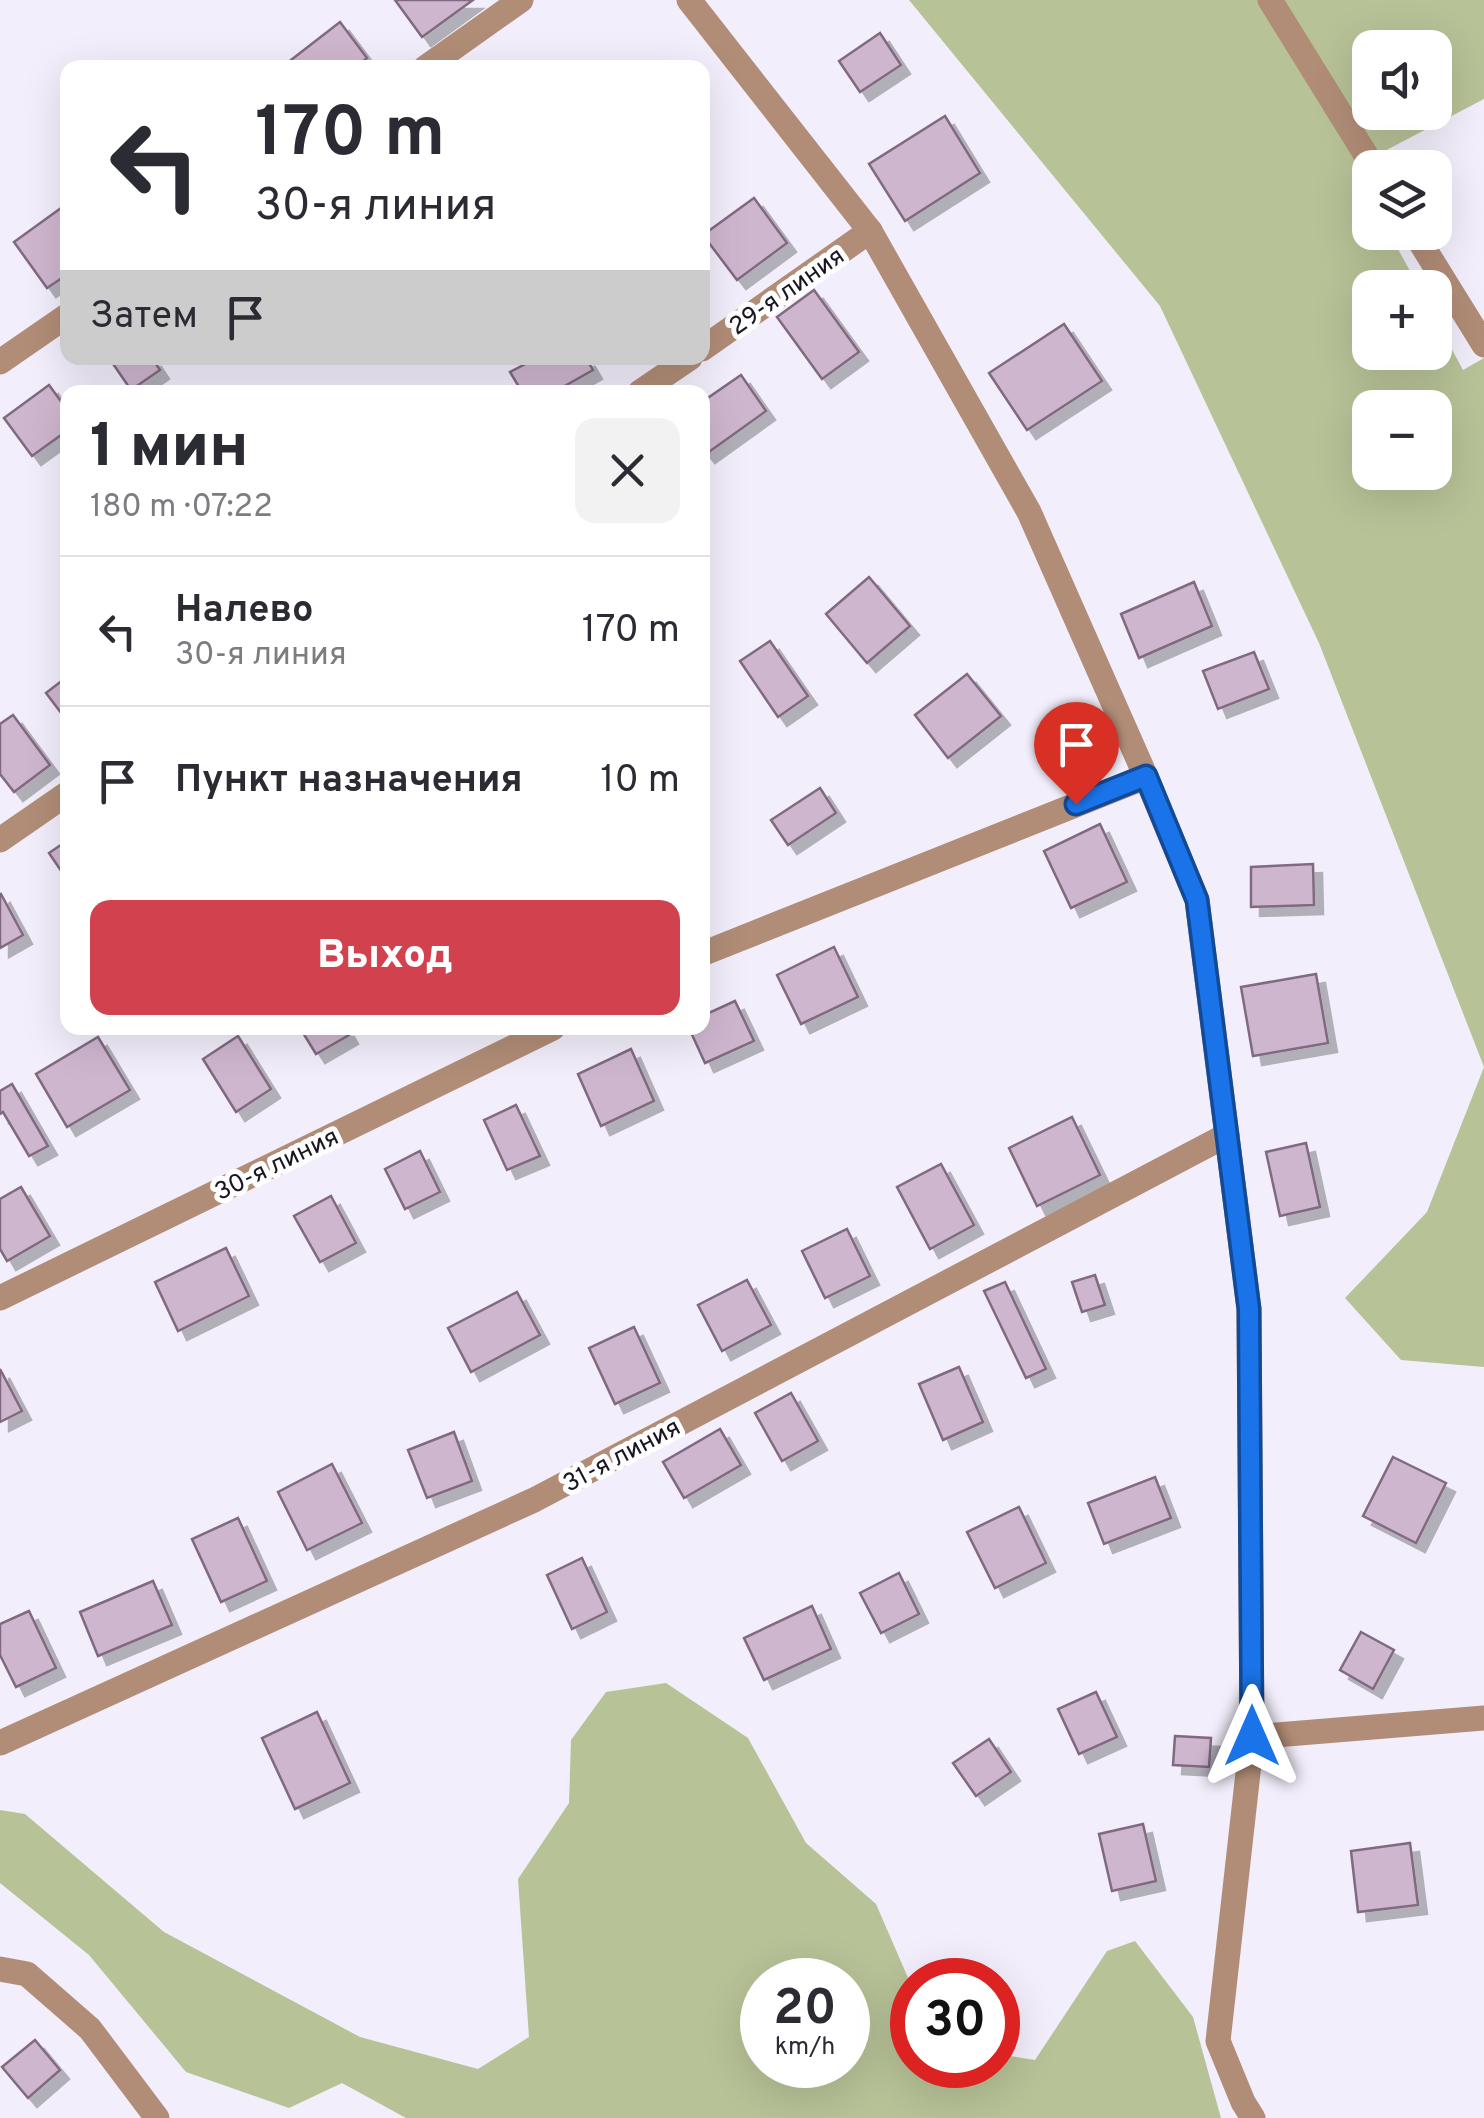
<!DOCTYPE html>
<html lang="ru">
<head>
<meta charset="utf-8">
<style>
	body { margin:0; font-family:Overpass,sans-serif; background:#f2f2f3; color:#2b2b33; height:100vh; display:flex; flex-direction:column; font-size:38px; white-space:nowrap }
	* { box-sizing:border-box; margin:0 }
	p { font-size:32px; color:#7c7c81 }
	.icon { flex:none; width:55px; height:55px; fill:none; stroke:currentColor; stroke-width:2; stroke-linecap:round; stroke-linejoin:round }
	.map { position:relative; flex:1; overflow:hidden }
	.sheet { position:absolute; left:60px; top:385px; width:650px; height:650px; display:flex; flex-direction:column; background:#fff; border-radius:20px; box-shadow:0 10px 40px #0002 }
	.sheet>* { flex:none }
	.top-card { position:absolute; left:60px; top:60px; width:650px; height:305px; border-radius:20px; box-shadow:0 10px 40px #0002; background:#fff; color:#2b2b33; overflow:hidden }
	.fabs { position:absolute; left:1352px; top:30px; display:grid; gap:20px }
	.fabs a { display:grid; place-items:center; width:100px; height:100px; border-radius:20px; background:#fff; box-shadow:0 10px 40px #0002; font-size:50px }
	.speed { position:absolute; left:740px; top:1958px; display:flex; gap:20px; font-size:50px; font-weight:700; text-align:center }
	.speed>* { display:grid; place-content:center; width:130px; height:130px; border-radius:50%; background:#fff; box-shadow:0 10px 40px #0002; line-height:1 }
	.speed small { font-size:25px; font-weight:400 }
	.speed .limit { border:15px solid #d22; background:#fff; color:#111 }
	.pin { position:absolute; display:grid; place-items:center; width:85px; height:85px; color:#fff; margin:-102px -42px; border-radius:50% 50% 50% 0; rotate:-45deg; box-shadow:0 0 10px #0007 }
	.pin .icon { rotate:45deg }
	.me { position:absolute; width:110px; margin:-55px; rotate:0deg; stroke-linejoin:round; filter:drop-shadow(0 0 8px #0008) }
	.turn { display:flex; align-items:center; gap:35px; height:210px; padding:0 30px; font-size:45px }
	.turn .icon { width:130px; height:130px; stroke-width:2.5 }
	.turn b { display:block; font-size:70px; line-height:85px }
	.then { display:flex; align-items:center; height:95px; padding:0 30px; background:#0003; gap:20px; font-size:38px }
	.round { display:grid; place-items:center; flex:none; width:105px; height:105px; border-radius:20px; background:#f2f2f3 }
	.headline { display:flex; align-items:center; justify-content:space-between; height:170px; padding:0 30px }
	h1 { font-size:60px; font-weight:800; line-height:75px }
	.action { display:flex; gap:20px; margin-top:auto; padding:20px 30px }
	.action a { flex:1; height:115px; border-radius:20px; background:#d2424e; color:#fff; font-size:40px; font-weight:800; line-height:115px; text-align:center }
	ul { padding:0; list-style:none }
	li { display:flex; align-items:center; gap:30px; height:150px; padding:0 30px; border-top:2px solid #e1e1e2 }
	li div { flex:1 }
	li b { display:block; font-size:38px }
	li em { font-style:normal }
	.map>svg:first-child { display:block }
</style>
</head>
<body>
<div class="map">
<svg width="1484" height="2118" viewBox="0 0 1484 2118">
	<defs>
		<filter id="shadow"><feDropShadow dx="9" dy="9" stdDeviation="0" flood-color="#0004"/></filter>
	</defs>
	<rect width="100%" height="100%" fill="#f2eefb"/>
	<g fill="#b7c297" fill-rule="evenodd">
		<path d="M 909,0 L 1484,0 L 1484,99 L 1354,167 L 1370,196 L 1370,232 L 1389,233 L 1419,287 L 1370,288 L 1370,352 L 1435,352 L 1435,318 L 1463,370 L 1484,358 L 1484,1367 L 1401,1360 L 1345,1298 L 1427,1212 L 1484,1067 L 1319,643 L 1160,306 ZM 1370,48 L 1435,48 L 1435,112 L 1370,112 ZM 1370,408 L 1435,408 L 1435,472 L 1370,472 Z"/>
		<path d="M 666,1683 L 748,1738 L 806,1843 L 876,1904 L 912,1987 L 912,2065 L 998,2065 L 998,2054 L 1035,2060 L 1107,1951 L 1135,1941 L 1193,2017 L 1221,2118 L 406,2118 L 342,2083 L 289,2108 L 186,2072 L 89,1955 L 0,1883 L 0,1810 L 25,1814 L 164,1932 L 360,2037 L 478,2069 L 529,2037 L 518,1879 L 569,1803 L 571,1740 L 606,1692 ZM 762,1980 L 848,1980 L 848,2065 L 762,2065 Z"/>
	</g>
	<g fill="#ceb6cf" stroke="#816b81" stroke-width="2.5" filter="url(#shadow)">
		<polygon points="395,0 473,0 422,37"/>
		<polygon points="340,22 367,58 355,68 297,68 291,60"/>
		<polygon points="880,33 901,65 860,92 839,61"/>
		<polygon points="945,116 980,173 905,221 869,164"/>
		<polygon points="754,198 787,243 737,280 703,235"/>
		<polygon points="68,203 68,274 47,288 14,242"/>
		<polygon points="814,290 859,352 822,379 777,317"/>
		<polygon points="1064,324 1102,381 1027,430 989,373"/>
		<polygon points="109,358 152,358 160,370 131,390"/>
		<polygon points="537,358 586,358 593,370 554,392 522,392 510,372"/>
		<polygon points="741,375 766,411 706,454 702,449 702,402"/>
		<polygon points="49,385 68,411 68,430 32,456 4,418"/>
		<polygon points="869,577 910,626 867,663 826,614"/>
		<polygon points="1194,582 1212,626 1139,658 1121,614"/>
		<polygon points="770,641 808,696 778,717 740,661"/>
		<polygon points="1254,652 1269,689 1218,709 1203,671"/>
		<polygon points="967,674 1001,716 948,758 915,715"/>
		<polygon points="68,676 68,722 46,693"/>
		<polygon points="13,715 50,765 14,792 0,774 0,724"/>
		<polygon points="820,788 836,813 788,845 771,820"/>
		<polygon points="1100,824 1127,882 1071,908 1044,851"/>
		<polygon points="68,840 68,881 49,853"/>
		<polygon points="1313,864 1314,905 1251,907 1251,867"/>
		<polygon points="1,894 23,935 0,948 0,895"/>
		<polygon points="834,947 858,997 801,1024 777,975"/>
		<polygon points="1316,974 1328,1043 1253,1056 1241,987"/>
		<polygon points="735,1001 754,1041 705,1063 689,1028 702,1028 702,1016"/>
		<polygon points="300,1028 345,1028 349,1035 316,1054"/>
		<polygon points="238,1036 271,1089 236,1112 203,1059"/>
		<polygon points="98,1037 130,1090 67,1127 36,1074"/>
		<polygon points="631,1049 654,1101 601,1126 578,1074"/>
		<polygon points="12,1084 48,1146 29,1156 3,1112 0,1114 0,1091"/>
		<polygon points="516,1105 540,1156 507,1170 484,1120"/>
		<polygon points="1072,1117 1100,1175 1037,1206 1009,1148"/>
		<polygon points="1306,1143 1320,1207 1280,1216 1266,1152"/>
		<polygon points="420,1151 440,1192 405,1209 385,1169"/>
		<polygon points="941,1164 974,1225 930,1249 897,1187"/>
		<polygon points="21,1187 50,1236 7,1261 0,1249 0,1199"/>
		<polygon points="331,1196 356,1243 320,1262 294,1216"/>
		<polygon points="847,1229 870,1276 825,1298 802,1251"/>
		<polygon points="226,1248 249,1296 178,1331 155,1282"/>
		<polygon points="1095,1275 1105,1305 1082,1312 1072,1282"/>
		<polygon points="747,1280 771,1325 722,1351 698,1305"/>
		<polygon points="1005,1282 1046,1369 1026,1378 984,1291"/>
		<polygon points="517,1292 540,1335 471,1372 448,1328"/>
		<polygon points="634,1327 660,1383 615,1404 589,1348"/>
		<polygon points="959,1367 983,1422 943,1440 919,1384"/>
		<polygon points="0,1369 22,1411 0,1422"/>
		<polygon points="791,1393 818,1441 782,1461 755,1413"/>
		<polygon points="720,1429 741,1465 684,1498 663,1462"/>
		<polygon points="454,1432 472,1481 427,1498 408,1450"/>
		<polygon points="1393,1457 1446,1483 1416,1543 1363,1516"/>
		<polygon points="332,1464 362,1523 307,1550 278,1492"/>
		<polygon points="1155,1477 1171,1518 1104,1544 1088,1503"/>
		<polygon points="1019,1507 1046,1563 995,1588 967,1532"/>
		<polygon points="238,1518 267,1581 221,1602 192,1539"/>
		<polygon points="582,1558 607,1612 572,1629 547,1575"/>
		<polygon points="899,1573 919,1614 881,1633 860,1593"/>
		<polygon points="153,1581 172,1625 98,1656 80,1612"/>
		<polygon points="812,1606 831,1649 764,1680 744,1638"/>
		<polygon points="29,1611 56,1668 16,1687 0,1655 0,1624"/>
		<polygon points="1361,1632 1394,1650 1373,1689 1340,1670"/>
		<polygon points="1096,1692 1117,1737 1079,1754 1058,1709"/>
		<polygon points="317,1712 350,1783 295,1809 262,1738"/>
		<polygon points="1175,1736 1211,1738 1209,1767 1173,1765"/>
		<polygon points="989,1739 1011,1772 976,1796 953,1763"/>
		<polygon points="1143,1824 1156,1881 1112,1891 1099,1834"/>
		<polygon points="1410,1843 1418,1905 1358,1912 1351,1851"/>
		<polygon points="35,2040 60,2070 28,2098 2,2067"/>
	</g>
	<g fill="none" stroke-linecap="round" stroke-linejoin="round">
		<g stroke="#b18d77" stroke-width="25">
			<polyline points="689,0 870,231 1029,512 1146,777 1197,900 1249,1309 1252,1737 1218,2041 1243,2102 1253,2118"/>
			<polyline points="1270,0 1374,168"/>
			<polyline points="425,68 521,0"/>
			<polyline points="1414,232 1484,345"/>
			<polyline points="702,349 870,231"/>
			<polyline points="0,362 68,315"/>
			<polyline points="640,392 690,358"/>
			<polyline points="0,840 68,793"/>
			<polyline points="702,954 1146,777"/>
			<polyline points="0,1298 553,1028"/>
			<polyline points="1252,1737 1484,1718"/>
			<polyline points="0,1743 534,1500 1227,1135"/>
			<polyline points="0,1969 27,1974 90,2029 157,2118"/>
		</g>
	</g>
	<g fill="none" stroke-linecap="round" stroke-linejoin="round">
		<g stroke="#114b97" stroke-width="25">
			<polyline id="route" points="1076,804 1146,776 1197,900 1249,1309 1252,1736"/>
		</g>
		<use href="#route" stroke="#1a73e8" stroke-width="18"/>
	</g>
	<g text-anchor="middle" stroke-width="10" stroke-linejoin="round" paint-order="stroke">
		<g font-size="25" fill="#191621" stroke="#fefefe">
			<text transform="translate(786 290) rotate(-35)" y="9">29-я линия</text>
			<text transform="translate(276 1163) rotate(-26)" y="9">30-я линия</text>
			<text transform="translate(621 1454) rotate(-28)" y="9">31-я линия</text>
		</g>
	</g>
</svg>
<div class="fabs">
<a><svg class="icon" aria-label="sound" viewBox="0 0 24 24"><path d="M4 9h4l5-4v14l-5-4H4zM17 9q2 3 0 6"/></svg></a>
<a><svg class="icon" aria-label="layers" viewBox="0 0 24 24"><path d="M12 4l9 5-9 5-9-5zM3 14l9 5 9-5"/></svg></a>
<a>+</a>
<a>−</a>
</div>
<div class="speed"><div>20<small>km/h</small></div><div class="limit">30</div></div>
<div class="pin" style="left:1076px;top:804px;background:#d93025"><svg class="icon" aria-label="arrive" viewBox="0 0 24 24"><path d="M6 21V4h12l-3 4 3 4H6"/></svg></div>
<svg class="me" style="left:1252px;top:1736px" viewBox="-20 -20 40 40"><path d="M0-17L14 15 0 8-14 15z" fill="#1a73e8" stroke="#fff" stroke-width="4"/></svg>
<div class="top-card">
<div class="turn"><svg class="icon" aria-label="left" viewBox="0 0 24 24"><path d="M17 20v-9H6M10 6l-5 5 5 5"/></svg><div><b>170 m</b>30-я линия</div></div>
<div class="then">Затем<svg class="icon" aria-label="arrive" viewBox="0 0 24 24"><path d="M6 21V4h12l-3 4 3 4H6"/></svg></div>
</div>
<section class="sheet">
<div class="headline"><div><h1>1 мин</h1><p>180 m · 07:22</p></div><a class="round"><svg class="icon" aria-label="close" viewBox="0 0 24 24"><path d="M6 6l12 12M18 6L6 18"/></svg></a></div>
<ul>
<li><svg class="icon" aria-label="left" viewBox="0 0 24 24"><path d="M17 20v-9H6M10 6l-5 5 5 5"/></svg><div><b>Налево</b><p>30-я линия</p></div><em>170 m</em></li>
<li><svg class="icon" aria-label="arrive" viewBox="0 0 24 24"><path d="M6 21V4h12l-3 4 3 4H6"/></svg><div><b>Пункт назначения</b></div><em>10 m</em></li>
</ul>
<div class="action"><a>Выход</a></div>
</section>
</div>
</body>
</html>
